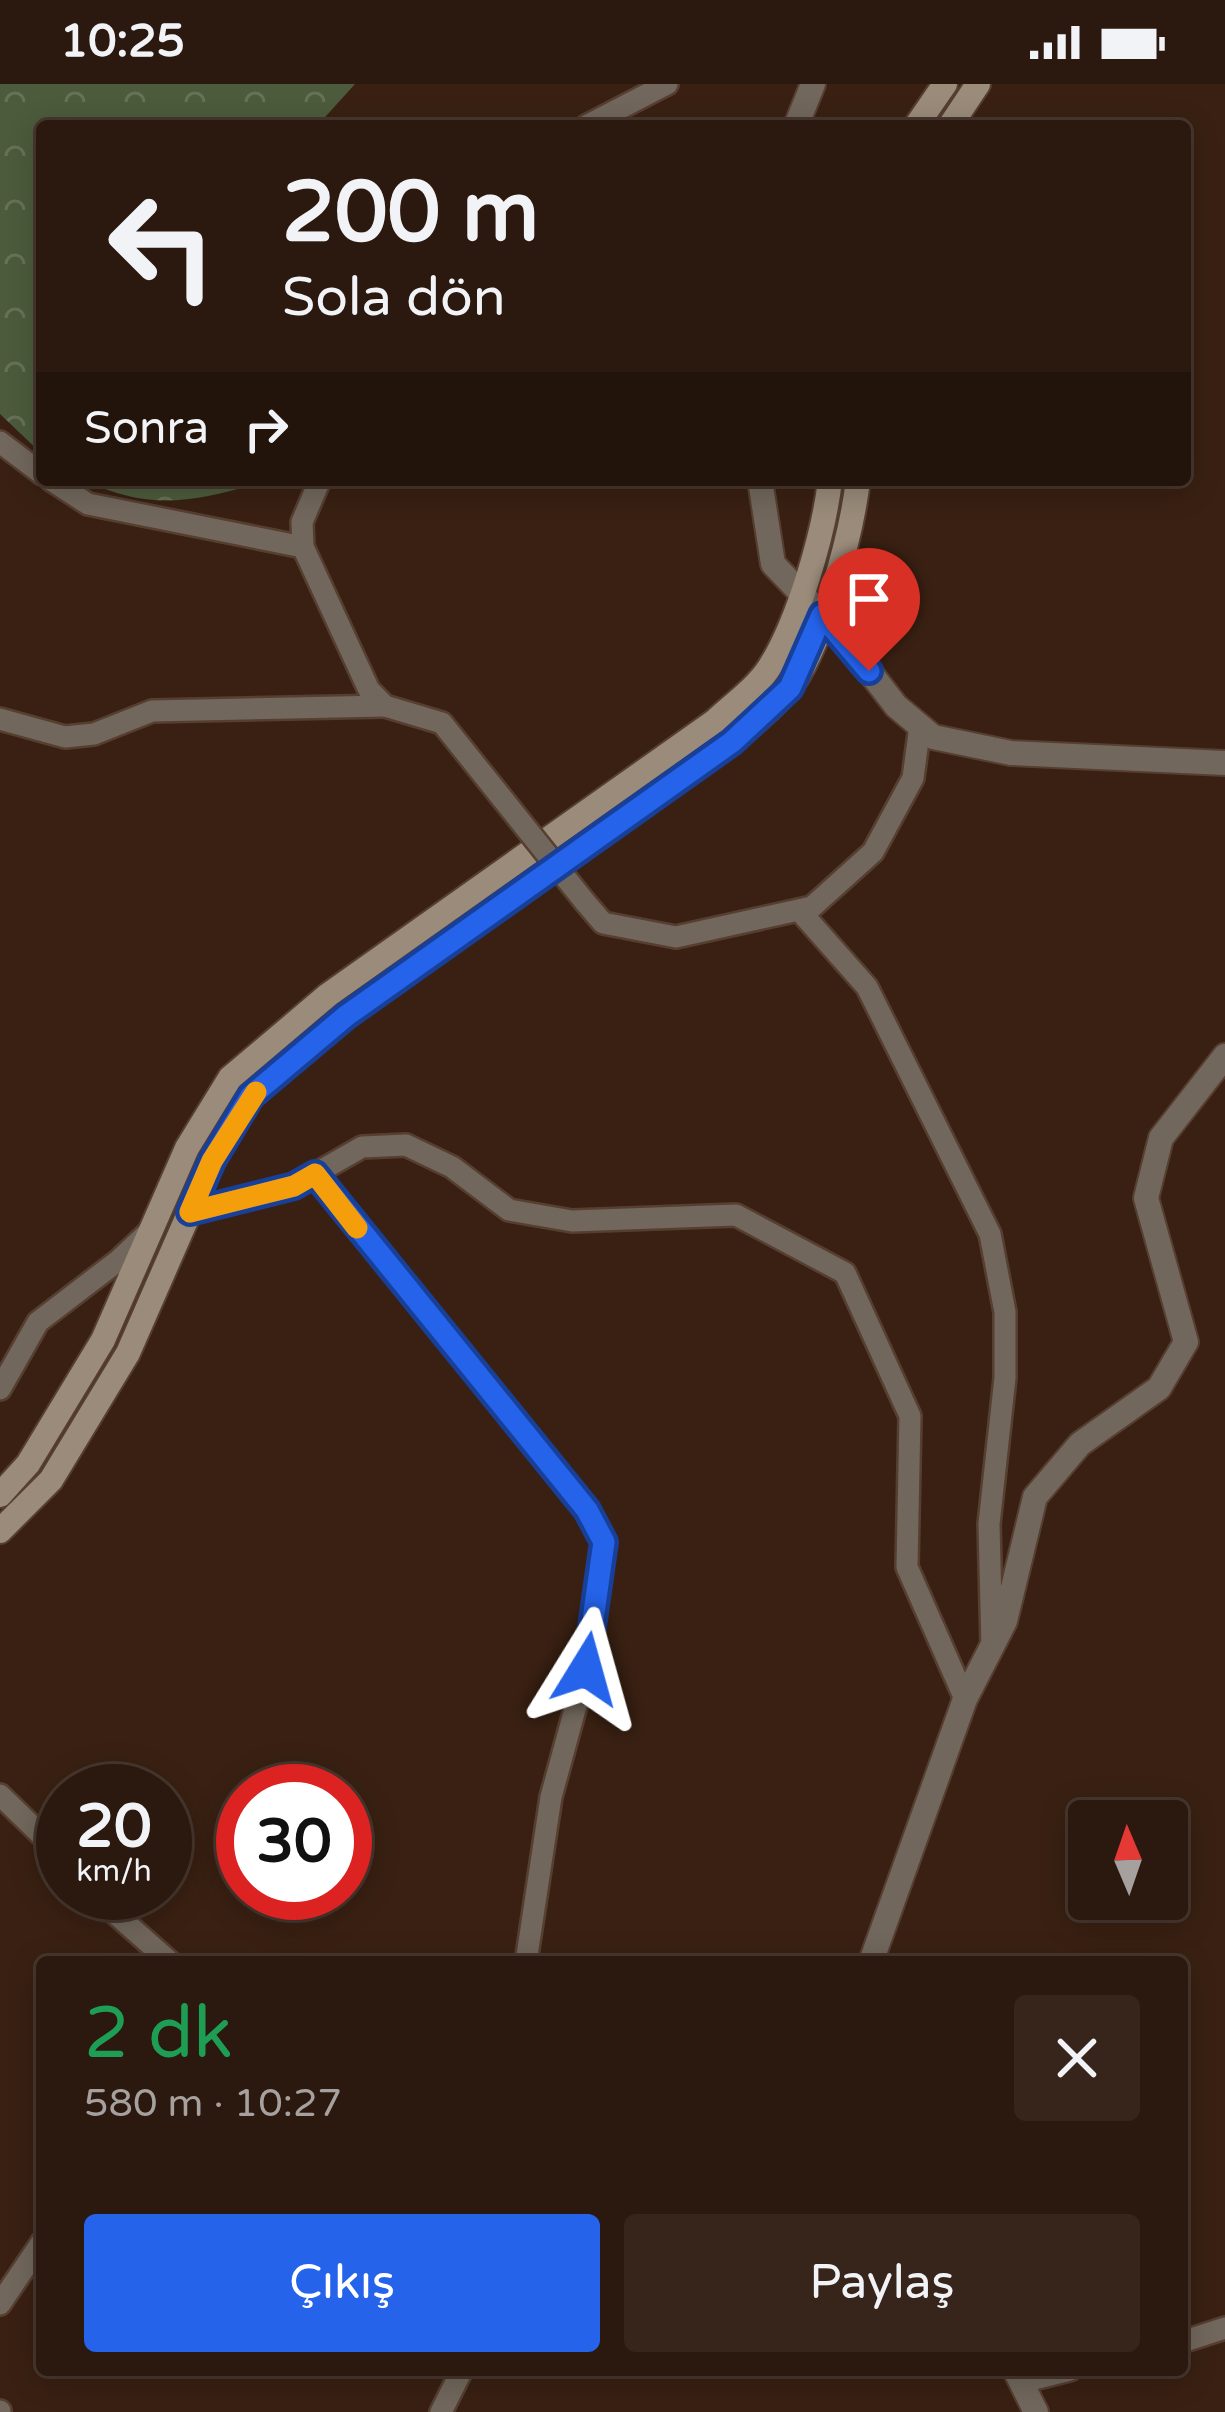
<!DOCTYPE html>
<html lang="tr">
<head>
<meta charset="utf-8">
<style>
	body { margin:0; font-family:"Varela Round",sans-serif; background:#37251c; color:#f1f3f6; height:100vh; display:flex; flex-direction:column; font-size:45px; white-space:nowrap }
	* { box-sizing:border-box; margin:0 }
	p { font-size:39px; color:#a6a09e }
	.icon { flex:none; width:66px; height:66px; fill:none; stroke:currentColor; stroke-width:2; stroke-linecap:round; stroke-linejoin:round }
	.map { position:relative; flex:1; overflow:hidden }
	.details { position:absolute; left:36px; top:1872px; width:1152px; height:420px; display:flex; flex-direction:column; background:#2b180e; border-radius:12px; box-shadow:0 6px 30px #0003,0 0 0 3px #47372e }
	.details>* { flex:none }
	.banner { position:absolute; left:36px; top:36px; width:1155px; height:366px; border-radius:12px; box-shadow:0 6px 30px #0003,0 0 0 3px #47372e; background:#2b180e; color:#f1f3f6; overflow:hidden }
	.needle { width:78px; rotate:358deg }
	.fabs { position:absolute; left:1068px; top:1716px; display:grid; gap:24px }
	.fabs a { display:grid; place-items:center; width:120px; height:120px; border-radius:12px; background:#2b180e; box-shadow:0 6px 30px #0003,0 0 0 3px #47372e; font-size:60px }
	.speed { position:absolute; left:36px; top:1680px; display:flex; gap:24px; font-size:60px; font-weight:700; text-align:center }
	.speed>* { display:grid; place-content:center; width:156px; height:156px; border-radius:50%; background:#2b180e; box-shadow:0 6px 30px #0003,0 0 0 3px #47372e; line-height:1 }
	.speed small { font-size:30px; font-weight:400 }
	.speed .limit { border:18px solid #d22; background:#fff; color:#111 }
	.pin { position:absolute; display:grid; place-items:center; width:102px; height:102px; color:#fff; margin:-123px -51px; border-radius:50% 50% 50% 0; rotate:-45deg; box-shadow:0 0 12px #0007 }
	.pin .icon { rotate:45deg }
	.me { position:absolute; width:132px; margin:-66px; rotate:8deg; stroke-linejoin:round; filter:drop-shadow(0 0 9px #0008) }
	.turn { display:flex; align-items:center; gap:42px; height:252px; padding:0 48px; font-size:54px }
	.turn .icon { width:156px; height:156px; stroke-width:2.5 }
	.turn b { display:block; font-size:84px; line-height:102px }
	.then { display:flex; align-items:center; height:114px; padding:0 48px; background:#0003; gap:24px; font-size:45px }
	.round { display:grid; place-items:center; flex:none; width:126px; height:126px; border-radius:12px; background:#37251c }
	.summary { display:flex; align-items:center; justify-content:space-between; height:204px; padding:0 48px }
	h1 { font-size:72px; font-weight:600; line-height:90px; color:#1e9e55 }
	.action { display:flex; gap:24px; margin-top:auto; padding:24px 48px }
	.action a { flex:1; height:138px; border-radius:12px; background:#2563eb; color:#fff; font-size:48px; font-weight:600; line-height:138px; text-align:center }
	.action a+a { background:#37251c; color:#f1f3f6 }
	.status { display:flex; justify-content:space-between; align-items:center; height:84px; padding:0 60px; background:#2b180e; direction:ltr }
	.status svg { height:33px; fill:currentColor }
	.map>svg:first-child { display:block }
</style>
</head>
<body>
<div class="status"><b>10:25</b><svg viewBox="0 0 49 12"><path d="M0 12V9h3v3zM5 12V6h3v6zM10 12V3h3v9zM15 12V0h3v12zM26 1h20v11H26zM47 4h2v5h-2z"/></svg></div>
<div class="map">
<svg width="1225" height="2328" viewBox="0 0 1225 2328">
	<defs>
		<pattern id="forest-crowns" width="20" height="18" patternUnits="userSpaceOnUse" patternTransform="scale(3)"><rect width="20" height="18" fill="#4c5b3c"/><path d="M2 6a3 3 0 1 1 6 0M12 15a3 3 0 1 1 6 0" fill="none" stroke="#667257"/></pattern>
	</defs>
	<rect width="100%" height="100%" fill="#392012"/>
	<g fill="url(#forest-crowns)">
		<polygon points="0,0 355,0 317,42 42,42 42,370 0,330"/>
		<path d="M 84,396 L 254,396 L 253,401 C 187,419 148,426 84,396 Z"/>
	</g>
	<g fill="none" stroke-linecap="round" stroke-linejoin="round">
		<g stroke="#563e31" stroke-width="26">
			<g id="minor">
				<polyline points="586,42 667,0"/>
				<polyline points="0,358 42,390"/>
				<polyline points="51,396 88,420 303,463"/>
				<polyline points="320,396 302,438 303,463 369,606 385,622 442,639 525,743"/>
				<polyline points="0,635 65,653 94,650 152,627 385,622"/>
				<polyline points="585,818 603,839 676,853 812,823 873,768 913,694 920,642"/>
				<polyline points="799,826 867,903 990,1150 1005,1228 1005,1294 989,1440 992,1563"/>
				<polyline points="315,1090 588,1426 604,1458 586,1585 551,1713 526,1878"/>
				<polyline points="190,1128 294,1102 362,1063 406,1061 452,1083 509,1126 572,1137 736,1131 845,1189 910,1332 907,1483 965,1615"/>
				<polyline points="0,1305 38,1238 119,1176 150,1147"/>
				<polyline points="0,1711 63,1772"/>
				<polyline points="92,1809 170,1878"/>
				<polyline points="0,2220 42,2158"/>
				<polyline points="1182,2258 1225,2244"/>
				<polyline points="1022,2298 1070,2286"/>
				<polyline points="0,2327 0,2328"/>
				<polyline points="441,2328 462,2286"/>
			</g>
		</g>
		<g stroke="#563e31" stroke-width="28">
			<g id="tertiary">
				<polyline points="796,42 813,0"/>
				<polyline points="760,396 773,480 842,552 896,622 933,653 1011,669 1225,679"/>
				<polyline points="871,1878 965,1615 1005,1537 1035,1413 1080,1360 1159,1304 1186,1258 1146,1114 1161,1054 1225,972"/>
				<polyline points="1015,2286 1036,2328"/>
			</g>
		</g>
		<g stroke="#563e31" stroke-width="28">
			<g id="secondary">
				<polyline points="916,42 945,0"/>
				<polyline points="950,42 978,0"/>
				<path d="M 0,1411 L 28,1380 L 103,1256 L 187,1064 L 230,994 L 328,911 L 715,637 C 732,621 756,604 769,584 C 798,539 824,449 830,396"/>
				<path d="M 0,1447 L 51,1396 L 128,1269 L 212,1077 L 251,1012 L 345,932 L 732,658 C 750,642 771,626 787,607 C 821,568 852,448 858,396"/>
			</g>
		</g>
		<use href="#minor" stroke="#71675c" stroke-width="21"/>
		<use href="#tertiary" stroke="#71675c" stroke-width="24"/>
		<use href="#secondary" stroke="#9a8b7a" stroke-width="24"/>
		<g stroke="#563e31" stroke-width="26" stroke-linecap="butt">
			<polyline id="minor-bridge" points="525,743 585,818"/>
		</g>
		<use href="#minor-bridge" stroke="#71675c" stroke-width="21"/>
	</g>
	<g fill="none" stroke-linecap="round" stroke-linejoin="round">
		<g stroke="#184099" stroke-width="30">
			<polyline id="route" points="586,1585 604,1458 587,1426 315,1090 294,1102 190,1128 212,1077 251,1012 346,932 732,658 790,604 822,531 869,587"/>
		</g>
		<use href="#route" stroke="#2563eb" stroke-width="21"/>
		<polyline stroke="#f59e0b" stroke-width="21" points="256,1008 212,1077 190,1128 294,1102 315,1090 357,1144"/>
	</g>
</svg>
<div class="fabs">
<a><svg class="needle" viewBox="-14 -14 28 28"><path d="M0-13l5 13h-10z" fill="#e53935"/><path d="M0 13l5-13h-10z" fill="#a6a09e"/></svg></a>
</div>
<div class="speed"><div>20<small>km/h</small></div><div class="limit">30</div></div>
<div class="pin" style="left:869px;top:587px;background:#d93025"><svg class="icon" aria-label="arrive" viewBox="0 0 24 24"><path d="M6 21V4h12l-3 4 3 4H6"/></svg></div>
<svg class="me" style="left:586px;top:1585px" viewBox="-20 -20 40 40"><path d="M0-17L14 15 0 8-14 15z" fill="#2563eb" stroke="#fff" stroke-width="4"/></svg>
<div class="banner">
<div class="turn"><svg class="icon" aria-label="left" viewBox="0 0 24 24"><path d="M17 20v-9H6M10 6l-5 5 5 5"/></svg><div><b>200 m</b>Sola dön</div></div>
<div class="then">Sonra<svg class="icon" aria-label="right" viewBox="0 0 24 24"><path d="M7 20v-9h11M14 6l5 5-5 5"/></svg></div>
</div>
<section class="details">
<div class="summary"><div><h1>2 dk</h1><p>580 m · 10:27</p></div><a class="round"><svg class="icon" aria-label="close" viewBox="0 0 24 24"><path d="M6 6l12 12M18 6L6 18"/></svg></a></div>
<div class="action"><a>Çıkış</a><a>Paylaş</a></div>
</section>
</div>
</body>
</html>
